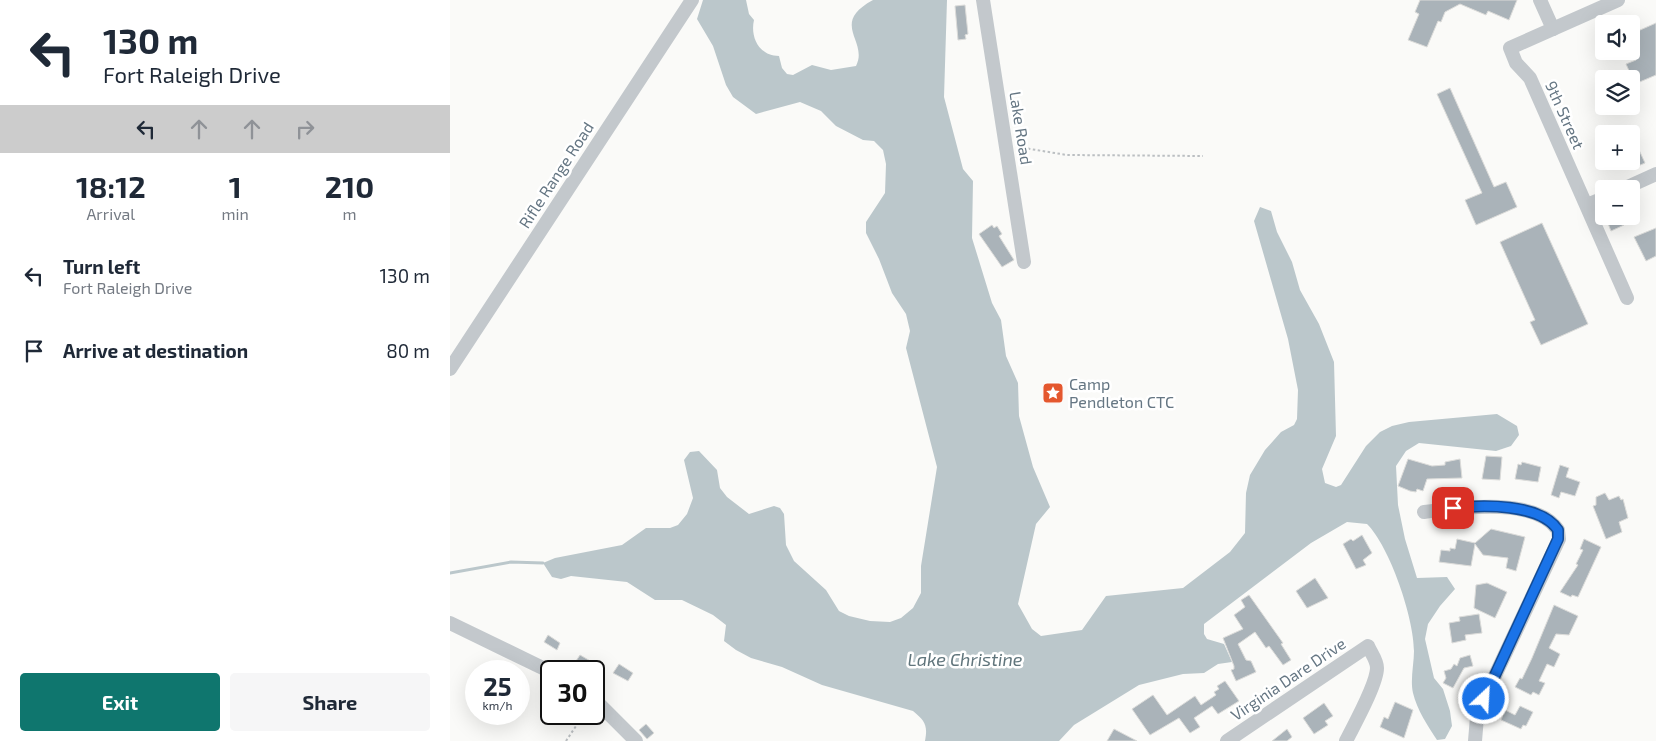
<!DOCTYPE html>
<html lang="en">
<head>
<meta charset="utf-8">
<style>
	body { margin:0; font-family:"Exo 2",sans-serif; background:#f6f6f7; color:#1f2937; height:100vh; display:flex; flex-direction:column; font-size:19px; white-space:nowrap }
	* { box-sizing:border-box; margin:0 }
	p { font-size:16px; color:#747a83 }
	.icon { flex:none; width:28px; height:28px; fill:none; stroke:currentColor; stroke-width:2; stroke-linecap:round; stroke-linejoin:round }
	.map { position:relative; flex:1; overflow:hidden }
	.side { display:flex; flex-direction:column; background:#fff; width:450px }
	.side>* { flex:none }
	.hud { background:#fff; color:#1f2937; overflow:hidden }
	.tools { position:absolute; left:1145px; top:15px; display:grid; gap:10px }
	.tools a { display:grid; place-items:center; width:45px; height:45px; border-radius:5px; background:#fff; box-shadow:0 5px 20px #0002; font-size:25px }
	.speed { position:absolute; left:15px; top:660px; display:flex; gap:10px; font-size:25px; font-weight:700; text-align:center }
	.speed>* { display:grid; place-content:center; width:65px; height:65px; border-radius:50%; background:#fff; box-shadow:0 5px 20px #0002; line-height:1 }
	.speed small { font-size:12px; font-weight:400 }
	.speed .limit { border:2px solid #111; border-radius:8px; background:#fff; color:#111 }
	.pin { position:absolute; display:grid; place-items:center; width:42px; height:42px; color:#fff; margin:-21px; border-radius:10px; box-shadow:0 2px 8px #0006 }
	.me { position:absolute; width:55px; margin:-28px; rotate:25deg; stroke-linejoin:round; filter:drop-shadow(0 0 4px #0008) }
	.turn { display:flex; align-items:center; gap:18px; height:105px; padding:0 20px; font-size:22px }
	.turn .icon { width:65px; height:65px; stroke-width:2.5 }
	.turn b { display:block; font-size:35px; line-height:42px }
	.lanes { display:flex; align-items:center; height:48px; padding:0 20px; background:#0003; justify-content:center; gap:25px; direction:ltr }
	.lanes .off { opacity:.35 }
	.eta { display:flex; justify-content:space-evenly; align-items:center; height:85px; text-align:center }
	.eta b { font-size:30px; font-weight:700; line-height:35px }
	.action { display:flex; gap:10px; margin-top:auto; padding:10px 20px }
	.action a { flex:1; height:58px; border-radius:5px; background:#0f766e; color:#fff; font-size:20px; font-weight:700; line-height:58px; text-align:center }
	.action a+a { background:#f6f6f7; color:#1f2937 }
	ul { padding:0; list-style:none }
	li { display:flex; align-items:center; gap:15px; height:75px; padding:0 20px }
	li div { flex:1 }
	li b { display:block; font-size:19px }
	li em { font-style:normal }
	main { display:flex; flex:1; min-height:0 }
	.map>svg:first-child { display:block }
</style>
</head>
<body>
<main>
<section class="side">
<div class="hud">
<div class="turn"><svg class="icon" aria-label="left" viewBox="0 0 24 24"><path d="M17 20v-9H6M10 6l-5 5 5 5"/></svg><div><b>130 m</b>Fort Raleigh Drive</div></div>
<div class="lanes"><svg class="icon" aria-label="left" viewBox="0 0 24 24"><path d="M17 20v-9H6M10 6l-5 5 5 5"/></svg><svg class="icon off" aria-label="ahead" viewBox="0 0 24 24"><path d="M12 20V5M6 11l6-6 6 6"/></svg><svg class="icon off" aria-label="ahead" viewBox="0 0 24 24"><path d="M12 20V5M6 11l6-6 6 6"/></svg><svg class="icon off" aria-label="right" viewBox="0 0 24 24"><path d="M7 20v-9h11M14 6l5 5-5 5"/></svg></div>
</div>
<div class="eta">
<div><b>18:12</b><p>Arrival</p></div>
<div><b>1</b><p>min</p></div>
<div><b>210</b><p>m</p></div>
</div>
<ul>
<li><svg class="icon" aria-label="left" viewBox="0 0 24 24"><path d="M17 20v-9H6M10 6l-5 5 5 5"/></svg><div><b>Turn left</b><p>Fort Raleigh Drive</p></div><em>130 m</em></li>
<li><svg class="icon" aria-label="arrive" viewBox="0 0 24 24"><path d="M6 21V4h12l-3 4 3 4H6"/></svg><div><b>Arrive at destination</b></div><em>80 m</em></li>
</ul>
<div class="action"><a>Exit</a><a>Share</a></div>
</section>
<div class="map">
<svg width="1206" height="741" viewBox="0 0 1206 741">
	<rect width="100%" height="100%" fill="#fafaf8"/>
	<path fill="#bbc7cb" d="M 253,0 L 296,0 L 299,14 L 304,20 C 300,37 309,56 329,56 L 332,68 L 337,74 L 343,75 L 362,65 L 381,70 L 406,66 C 419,41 379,24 423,0 L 497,0 L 494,97 L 513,169 L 523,181 L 522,238 L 542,303 L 551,320 L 556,356 L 568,383 L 569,416 L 583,467 L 600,507 L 586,524 L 568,604 L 582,629 L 591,636 L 632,630 L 656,596 L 733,588 L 780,552 L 795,533 L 796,493 L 800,475 L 815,450 L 831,432 L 844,425 L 847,419 L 848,390 L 838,339 L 804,221 L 810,207 L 821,211 L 827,232 L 842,262 L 850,290 L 869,324 L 884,362 L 886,436 L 872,469 L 875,483 L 886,487 L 891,485 L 916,446 L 930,432 L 942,426 L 959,422 L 1047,414 L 1067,426 L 1069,435 L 1061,446 L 1046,451 L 969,443 L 956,451 L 946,466 L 948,505 L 955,539 L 967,578 L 997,577 L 1005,589 L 990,606 L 978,624 L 975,639 L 984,678 L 993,689 L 1000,711 L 1002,726 L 995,739 L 987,740 C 978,726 967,710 963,693 C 960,680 964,664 964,651 C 964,618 940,547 917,524 L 897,522 L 861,543 L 754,624 L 754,634 L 757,639 L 774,644 L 782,662 L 768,664 L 754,673 L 733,674 L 689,685 L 624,725 L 609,741 L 475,741 C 478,725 475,721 463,711 L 372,685 L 332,667 L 301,658 L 286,650 L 274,641 L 276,625 L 263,615 L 232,600 L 205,600 L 177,582 L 121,576 L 111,579 L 102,577 L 93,563 L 105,558 L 172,545 L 196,528 L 220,528 L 228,525 L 237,514 L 243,498 L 234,460 L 240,452 L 249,451 L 267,470 L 270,488 L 277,497 L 299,514 L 324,506 L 330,508 L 334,514 L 336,545 L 344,561 L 376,590 L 389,611 L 399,616 L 420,621 L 440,622 L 451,618 L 463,608 L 471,593 L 471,566 L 487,467 L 456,348 L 460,331 L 456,314 L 442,293 L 429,259 L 416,233 L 416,222 L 435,193 L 436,164 L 433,150 L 424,141 L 413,140 L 386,126 L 371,111 L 350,102 L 306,114 L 283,97 L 276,85 L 263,46 L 247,19 Z"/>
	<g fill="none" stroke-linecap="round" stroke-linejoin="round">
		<polyline stroke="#bbc7cb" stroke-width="3" points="0,573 61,562 93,563"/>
	</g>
	<g fill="#aab3b9" stroke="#dcdcda">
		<polygon points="970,0 1067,0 1059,20 1038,11 1036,15 1010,4 995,12 991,22 988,21 977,47 958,40 969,14 965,12"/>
		<polygon points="515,5 518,34 515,35 516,39 508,40 505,6"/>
		<polygon points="1206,23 1206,75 1185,84 1176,64 1186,60 1181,48 1181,34"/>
		<polygon points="1000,88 1044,187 1056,182 1067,207 1026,225 1015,200 1032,193 987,94"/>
		<polygon points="1189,150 1195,163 1181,169 1181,153"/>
		<polygon points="1155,216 1170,216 1174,225 1161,231"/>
		<polygon points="1092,223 1138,324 1091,345 1080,322 1085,320 1050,242"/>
		<polygon points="542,225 544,228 547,226 552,234 549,236 564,260 552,267 529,234"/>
		<polygon points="1206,228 1206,256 1196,261 1184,237"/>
		<polygon points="1036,456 1052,457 1050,480 1032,479"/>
		<polygon points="958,459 982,466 995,465 995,462 1010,459 1012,478 977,479 973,491 967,489 966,492 960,491 948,486"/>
		<polygon points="1072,462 1091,467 1088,482 1065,479 1068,464 1071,465"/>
		<polygon points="1110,465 1119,468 1116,477 1130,482 1125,496 1111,492 1109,498 1101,495"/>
		<polygon points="1155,493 1159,500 1169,496 1171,500 1173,499 1178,518 1169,522 1172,532 1156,539 1143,506 1146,505 1146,497"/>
		<polygon points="1041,529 1075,537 1066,571 1056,568 1058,558 1033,555 1025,544 1021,566 989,562 991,550 1000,551 1000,548 1005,549 1007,539 1025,543"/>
		<polygon points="912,535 922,553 913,560 916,565 906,569 893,544 901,539 903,541"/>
		<polygon points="1134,539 1151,547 1128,597 1122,595 1121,597 1110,592 1128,565 1126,564 1133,550 1130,549"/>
		<polygon points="865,578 878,598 857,608 846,591"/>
		<polygon points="1037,583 1057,592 1045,618 1024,608 1026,585"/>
		<polygon points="799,595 833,643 831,644 841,660 833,665 819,646 816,648 805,632 788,644 796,660 801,661 806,672 786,681 781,670 784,669 784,666 773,638 793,629 784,615 795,607 791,600"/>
		<polygon points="1104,605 1128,616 1119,635 1106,634 1099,648 1110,654 1104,667 1097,664 1089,681 1095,683 1089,695 1083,692 1081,695 1065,687 1070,678 1072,679 1082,658"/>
		<polygon points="1029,614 1032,633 1015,635 1016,640 1002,643 999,623 1010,621 1009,617"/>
		<polygon points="98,635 110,643 107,650 94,642"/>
		<polygon points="130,655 142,662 138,668 126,661"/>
		<polygon points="1020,655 1023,666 1014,668 1003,688 993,683 996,678 994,671 1001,669 1004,664 1007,666 1010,658"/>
		<polygon points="169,664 183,673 178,681 163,673"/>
		<polygon points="775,681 789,701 768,714 762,706 744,718 750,727 740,733 729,718 700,735 682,709 703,695 717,715 745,696 751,705 766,695 764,692 769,689 767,686"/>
		<polygon points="945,702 963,710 954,738 930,727 934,717 938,719"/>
		<polygon points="874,703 883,716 875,721 878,725 864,734 853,718"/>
		<polygon points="1070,706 1083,712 1076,726 1073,725 1071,729 1051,720 1055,710 1065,715"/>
		<polygon points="196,724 204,733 197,739 189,730"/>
		<polygon points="664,729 687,741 657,741"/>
		<polygon points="837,729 842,737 837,741 822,741"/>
	</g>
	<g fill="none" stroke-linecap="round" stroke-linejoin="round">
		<g stroke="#bbbfc2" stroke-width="2" stroke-dasharray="2.5 2.5" stroke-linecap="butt">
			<polyline points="568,147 617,155 753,156"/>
			<polyline points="116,741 134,714"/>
		</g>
		<g stroke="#c3c8cc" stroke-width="14">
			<polyline points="533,0 574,262"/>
			<polyline points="1090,0 1103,29"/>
			<polyline points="1168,0 1060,48 1066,63 1080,78 1177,298"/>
			<polyline points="1173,189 1206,174"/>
			<polyline points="1137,205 1154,198"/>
			<polyline points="0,369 242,0"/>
			<path d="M 974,512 C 1008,508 1085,496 1108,530 L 1109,539 L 1034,699 L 1027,717 L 1025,741"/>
			<polyline points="0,623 101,672"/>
			<polyline points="144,699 186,741"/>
			<path d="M 777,741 L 918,646 C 921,653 927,660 927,668 C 927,684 904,725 896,741"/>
		</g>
	</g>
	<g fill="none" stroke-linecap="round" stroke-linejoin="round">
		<g stroke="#114b97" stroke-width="12">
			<path id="route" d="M 1003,508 C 1032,505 1090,503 1108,530 L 1108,539 L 1034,699"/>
		</g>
		<use href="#route" stroke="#1a73e8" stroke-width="9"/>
	</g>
	<defs>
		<g id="sight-square" transform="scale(1.125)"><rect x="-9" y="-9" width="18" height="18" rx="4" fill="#e4572e" stroke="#fff"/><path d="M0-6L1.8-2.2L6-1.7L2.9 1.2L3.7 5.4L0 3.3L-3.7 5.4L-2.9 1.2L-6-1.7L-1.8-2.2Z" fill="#fff"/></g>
	</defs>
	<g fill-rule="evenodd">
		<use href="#sight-square" x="603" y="393"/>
	</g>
	<g text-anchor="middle" stroke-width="5" stroke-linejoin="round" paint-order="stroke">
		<g font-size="16" fill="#657683" stroke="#fff">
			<text transform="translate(1115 115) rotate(66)" y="6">9th Street</text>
			<text transform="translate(571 128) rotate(81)" y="6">Lake Road</text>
			<text transform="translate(106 175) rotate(-57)" y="6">Rifle Range Road</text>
			<text transform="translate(838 679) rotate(-34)" y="6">Virginia Dare Drive</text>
		</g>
		<g font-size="16" fill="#657683" stroke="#fff" text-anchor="start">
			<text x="619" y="390">Camp<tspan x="619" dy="18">Pendleton CTC</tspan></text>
		</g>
		<g font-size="18" font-style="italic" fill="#60757c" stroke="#fff">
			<text x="515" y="666">Lake Christine</text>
		</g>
	</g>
</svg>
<div class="tools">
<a><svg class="icon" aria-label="sound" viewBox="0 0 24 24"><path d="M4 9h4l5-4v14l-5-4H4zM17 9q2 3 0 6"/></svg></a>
<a><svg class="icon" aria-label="layers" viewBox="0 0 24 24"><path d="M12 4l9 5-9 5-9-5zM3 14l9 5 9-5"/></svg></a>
<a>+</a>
<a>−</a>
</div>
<div class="speed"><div>25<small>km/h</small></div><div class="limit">30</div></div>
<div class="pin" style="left:1003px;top:508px;background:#d93025"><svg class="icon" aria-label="arrive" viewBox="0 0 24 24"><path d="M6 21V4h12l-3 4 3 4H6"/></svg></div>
<svg class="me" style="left:1034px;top:699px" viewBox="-20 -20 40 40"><circle r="17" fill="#1a73e8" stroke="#fff" stroke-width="3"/><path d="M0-11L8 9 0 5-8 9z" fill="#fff"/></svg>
</div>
</main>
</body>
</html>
